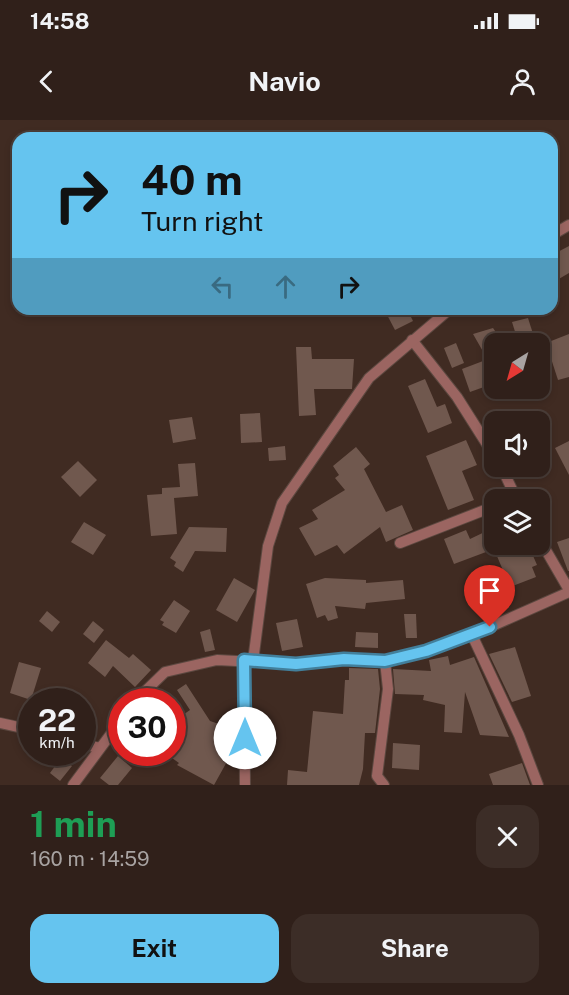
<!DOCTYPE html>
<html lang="en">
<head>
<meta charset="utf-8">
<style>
	body { margin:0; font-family:"Public Sans",sans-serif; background:#3c2d27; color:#f1f3f6; height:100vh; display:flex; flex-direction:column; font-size:22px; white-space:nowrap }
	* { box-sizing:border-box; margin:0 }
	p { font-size:20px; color:#a8a3a2 }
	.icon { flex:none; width:33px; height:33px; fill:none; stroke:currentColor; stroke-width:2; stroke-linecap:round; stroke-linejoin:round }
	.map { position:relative; height:665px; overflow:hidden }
	.panel { display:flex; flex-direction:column; background:#30201a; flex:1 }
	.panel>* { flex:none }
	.banner { position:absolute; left:12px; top:12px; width:546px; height:183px; border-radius:18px; box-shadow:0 3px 9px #0003,0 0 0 2px #4b3e39; background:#65c4ef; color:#111; overflow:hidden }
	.needle { width:39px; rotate:217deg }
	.fabs { position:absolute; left:484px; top:213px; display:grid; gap:12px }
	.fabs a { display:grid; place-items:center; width:66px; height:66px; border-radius:12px; background:#30201a; box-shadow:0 3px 9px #0003,0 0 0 2px #4b3e39; font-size:30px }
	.speed { position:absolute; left:18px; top:568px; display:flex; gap:12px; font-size:30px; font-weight:700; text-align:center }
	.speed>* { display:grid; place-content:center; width:78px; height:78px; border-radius:50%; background:#30201a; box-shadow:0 3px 9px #0003,0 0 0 2px #4b3e39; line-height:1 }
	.speed small { font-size:15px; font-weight:400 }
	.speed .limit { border:9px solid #d22; background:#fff; color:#111 }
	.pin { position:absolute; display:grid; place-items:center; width:51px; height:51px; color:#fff; margin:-62px -26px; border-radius:50% 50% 50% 0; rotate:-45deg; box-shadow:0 0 6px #0007 }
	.pin .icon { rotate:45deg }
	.me { position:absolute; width:66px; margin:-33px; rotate:0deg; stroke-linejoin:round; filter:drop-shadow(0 0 4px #0008) }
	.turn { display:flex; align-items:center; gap:21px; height:126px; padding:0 30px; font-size:27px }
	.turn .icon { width:78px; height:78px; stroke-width:2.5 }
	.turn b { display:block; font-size:42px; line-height:51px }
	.lanes { display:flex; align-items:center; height:57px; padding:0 30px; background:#0003; justify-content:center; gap:30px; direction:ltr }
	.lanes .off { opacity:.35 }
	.round { display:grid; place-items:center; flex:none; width:63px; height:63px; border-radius:18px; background:#3c2d27 }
	.head { display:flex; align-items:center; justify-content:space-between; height:102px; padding:0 30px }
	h1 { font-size:36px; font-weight:700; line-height:45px; color:#1e9e55 }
	.primary-button { display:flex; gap:12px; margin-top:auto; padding:12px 30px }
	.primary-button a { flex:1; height:69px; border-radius:18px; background:#65c4ef; color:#111; font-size:24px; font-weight:700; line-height:69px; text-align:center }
	.primary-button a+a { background:#3c2d27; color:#f1f3f6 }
	.status { display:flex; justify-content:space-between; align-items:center; height:42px; padding:0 30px; background:#30201a; direction:ltr }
	.status svg { height:16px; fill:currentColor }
	header { display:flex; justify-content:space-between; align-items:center; height:78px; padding:0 30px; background:#30201a; font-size:27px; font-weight:700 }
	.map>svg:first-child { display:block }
</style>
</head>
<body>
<div class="status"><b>14:58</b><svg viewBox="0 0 49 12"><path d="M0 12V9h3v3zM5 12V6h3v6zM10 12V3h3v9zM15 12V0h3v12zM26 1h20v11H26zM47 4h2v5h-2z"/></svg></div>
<header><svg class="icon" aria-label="back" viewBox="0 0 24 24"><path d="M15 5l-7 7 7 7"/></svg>Navio<svg class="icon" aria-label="person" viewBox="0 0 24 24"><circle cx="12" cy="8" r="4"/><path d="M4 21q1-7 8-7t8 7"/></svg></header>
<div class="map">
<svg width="569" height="665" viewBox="0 0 569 665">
	<rect width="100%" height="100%" fill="#402b22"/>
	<g fill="#70584e">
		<polygon points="569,126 569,153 552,163 552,135"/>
		<polygon points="384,189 407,189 413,201 395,210"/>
		<polygon points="528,198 534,217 518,221 512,202"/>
		<polygon points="493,208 504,224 495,224 495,230 485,235 473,214"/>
		<polygon points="569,214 569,257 558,260 546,223"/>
		<polygon points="456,223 464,243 452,248 444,228"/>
		<polygon points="296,227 311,227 312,239 354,239 352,269 314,269 316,295 299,296"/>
		<polygon points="491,238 495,250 495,263 470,272 462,249"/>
		<polygon points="425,259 437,287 445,284 452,303 428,313 408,266"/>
		<polygon points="260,293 262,322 241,323 240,294"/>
		<polygon points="192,297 196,319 173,323 169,300"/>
		<polygon points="466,320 477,345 462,351 474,380 448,390 426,336"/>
		<polygon points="569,321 569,355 555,328"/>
		<polygon points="285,326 286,340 269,341 268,328"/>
		<polygon points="356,327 370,344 364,349 386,392 402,385 413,410 386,422 380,407 344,434 337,425 315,436 299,408 318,399 312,390 345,370 335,358 339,355 333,346"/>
		<polygon points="78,341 97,360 80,377 61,357"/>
		<polygon points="195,343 198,376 174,378 177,414 151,416 147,375 162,374 162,368 180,367 178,344"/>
		<polygon points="84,402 106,415 93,435 71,422"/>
		<polygon points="189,407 227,408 226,432 195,431 183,452 174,446 176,442 170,438"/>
		<polygon points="495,407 495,424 528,424 537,445 532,447 536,457 510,467 494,429 454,444 444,419 466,410 470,419"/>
		<polygon points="569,418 569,451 568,451 557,422"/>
		<polygon points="234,458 255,470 237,502 216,490"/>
		<polygon points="325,458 366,460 366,463 403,460 405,479 366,483 365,489 335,486 338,498 328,501 325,495 317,498 306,464"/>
		<polygon points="174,480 190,491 176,513 162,505 164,502 160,500"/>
		<polygon points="47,491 60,502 52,512 39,501"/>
		<polygon points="404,494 416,494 417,518 406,518"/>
		<polygon points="297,499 303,527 282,531 276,503"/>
		<polygon points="93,501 104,510 94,523 83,514"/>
		<polygon points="210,509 215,530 205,532 200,512"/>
		<polygon points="356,512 378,513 378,528 355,527"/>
		<polygon points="106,520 129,538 133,534 151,550 135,567 113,546 105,557 88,543"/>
		<polygon points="515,527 531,576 512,582 489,534"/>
		<polygon points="448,536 450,545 474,537 509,617 480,615 465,572 462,613 444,612 445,585 423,580 424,575 395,574 393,549 431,551 429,540"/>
		<polygon points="19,542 41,548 31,580 10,573"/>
		<polygon points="349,548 378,549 380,569 375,613 365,613 363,649 359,665 287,665 288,650 307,652 313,591 343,594 345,560 349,560"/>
		<polygon points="186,564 210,601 237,610 234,629 214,665 177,645 179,643 172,638 172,624 184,610 177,599 190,590 177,570"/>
		<polygon points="393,623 420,625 419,650 392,648"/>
		<polygon points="118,636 132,648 118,665 109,665 100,658"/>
		<polygon points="61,638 72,646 60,661 50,653"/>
		<polygon points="522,643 530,665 493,665 489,654"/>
	</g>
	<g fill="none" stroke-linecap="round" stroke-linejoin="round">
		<g stroke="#5c4840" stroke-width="12">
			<g id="minor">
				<polyline points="552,115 569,105"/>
				<polyline points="412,220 457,277 495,337"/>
				<polyline points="501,346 517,380"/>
				<polyline points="540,420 569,470"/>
				<polyline points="400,423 495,386"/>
				<polyline points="472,515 519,615 538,665"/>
				<polyline points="244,541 245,665"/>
				<polyline points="253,541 268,426 282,383 369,258 450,189"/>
				<polyline points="134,582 165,552 217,540 296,544 344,539 385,541 427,531 472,515 569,472"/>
				<polyline points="0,603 32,610"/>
				<polyline points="82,624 100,628"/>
				<polyline points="73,665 122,599"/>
				<polyline points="384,665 377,656 388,569 385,541"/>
			</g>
		</g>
		<use href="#minor" stroke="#9b6561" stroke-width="10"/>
	</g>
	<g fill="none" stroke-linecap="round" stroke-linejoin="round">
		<g stroke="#427f9b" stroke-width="15">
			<polyline id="route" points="245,618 244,540 296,544 344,539 385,541 426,531 490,507"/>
		</g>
		<use href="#route" stroke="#65c4ef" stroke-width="10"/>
	</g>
</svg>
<div class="fabs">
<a><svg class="needle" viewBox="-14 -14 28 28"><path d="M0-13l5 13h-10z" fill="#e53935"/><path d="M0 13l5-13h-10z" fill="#a8a3a2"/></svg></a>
<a><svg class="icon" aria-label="sound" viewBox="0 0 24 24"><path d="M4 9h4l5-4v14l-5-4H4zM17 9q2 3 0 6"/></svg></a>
<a><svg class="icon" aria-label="layers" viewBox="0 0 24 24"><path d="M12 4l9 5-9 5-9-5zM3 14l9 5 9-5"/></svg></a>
</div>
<div class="speed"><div>22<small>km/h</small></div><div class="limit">30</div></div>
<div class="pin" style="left:490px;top:507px;background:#d93025"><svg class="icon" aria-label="arrive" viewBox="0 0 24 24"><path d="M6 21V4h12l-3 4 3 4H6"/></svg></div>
<svg class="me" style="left:245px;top:618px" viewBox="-20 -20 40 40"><circle r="19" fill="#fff"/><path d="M0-13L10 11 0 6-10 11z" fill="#65c4ef"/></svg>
<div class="banner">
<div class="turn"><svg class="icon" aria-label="right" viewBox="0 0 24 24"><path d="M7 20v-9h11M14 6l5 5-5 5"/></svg><div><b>40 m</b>Turn right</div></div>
<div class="lanes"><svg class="icon off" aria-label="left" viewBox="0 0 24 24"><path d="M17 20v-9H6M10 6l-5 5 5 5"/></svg><svg class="icon off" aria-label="ahead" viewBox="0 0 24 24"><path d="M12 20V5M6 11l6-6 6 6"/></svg><svg class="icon" aria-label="right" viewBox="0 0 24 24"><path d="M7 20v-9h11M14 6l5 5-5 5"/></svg></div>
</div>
</div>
<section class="panel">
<div class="head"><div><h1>1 min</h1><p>160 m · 14:59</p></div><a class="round"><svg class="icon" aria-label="close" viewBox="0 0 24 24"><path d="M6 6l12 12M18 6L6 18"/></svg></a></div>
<div class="primary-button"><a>Exit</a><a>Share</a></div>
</section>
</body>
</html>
